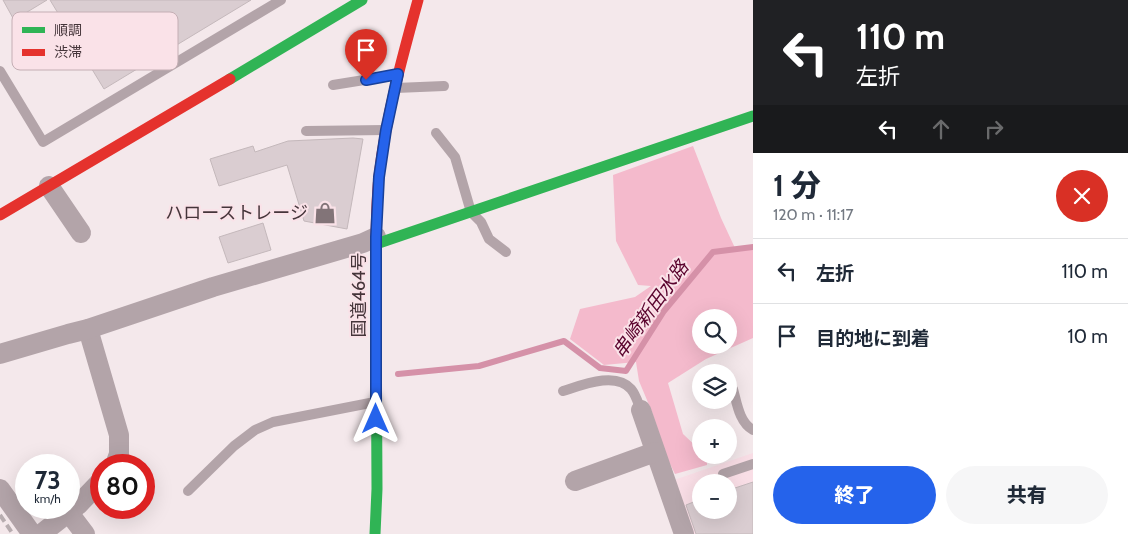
<!DOCTYPE html>
<html lang="ja">
<head>
<meta charset="utf-8">
<style>
	body { margin:0; font-family:Cabin,"Noto Sans JP",sans-serif; background:#f6f6f7; color:#1f2937; height:100vh; display:flex; flex-direction:column; font-size:19px; white-space:nowrap }
	* { box-sizing:border-box; margin:0 }
	p { font-size:16px; color:#747a83 }
	.icon { flex:none; width:28px; height:28px; fill:none; stroke:currentColor; stroke-width:2; stroke-linecap:round; stroke-linejoin:round }
	.map { position:relative; flex:1; overflow:hidden }
	.drawer { display:flex; flex-direction:column; background:#fff; width:375px }
	.drawer>* { flex:none }
	.hud { background:#202124; color:#fff; overflow:hidden }
	.fabs { position:absolute; left:692px; top:309px; display:grid; gap:10px }
	.fabs a { display:grid; place-items:center; width:45px; height:45px; border-radius:50%; background:#fff; box-shadow:0 5px 20px #0002; font-size:25px }
	.speed { position:absolute; left:15px; top:454px; display:flex; gap:10px; font-size:25px; font-weight:700; text-align:center }
	.speed>* { display:grid; place-content:center; width:65px; height:65px; border-radius:50%; background:#fff; box-shadow:0 5px 20px #0002; line-height:1 }
	.speed small { font-size:12px; font-weight:400 }
	.speed .limit { border:8px solid #d22; background:#fff; color:#111 }
	.pin { position:absolute; display:grid; place-items:center; width:42px; height:42px; color:#fff; margin:-51px -21px; border-radius:50% 50% 50% 0; rotate:-45deg; box-shadow:0 0 5px #0007 }
	.pin .icon { rotate:45deg }
	.me { position:absolute; width:55px; margin:-28px; rotate:0deg; stroke-linejoin:round; filter:drop-shadow(0 0 4px #0008) }
	.turn { display:flex; align-items:center; gap:18px; height:105px; padding:0 20px; font-size:22px }
	.turn .icon { width:65px; height:65px; stroke-width:2.5 }
	.turn b { display:block; font-size:35px; line-height:42px }
	.lanes { display:flex; align-items:center; height:48px; padding:0 20px; background:#0003; justify-content:center; gap:25px; direction:ltr }
	.lanes .off { opacity:.35 }
	.round { display:grid; place-items:center; flex:none; width:52px; height:52px; border-radius:26px; background:#f6f6f7 }
	.summary { display:flex; align-items:center; justify-content:space-between; height:85px; padding:0 20px }
	h1 { font-size:30px; font-weight:800; line-height:38px }
	.cta { display:flex; gap:10px; margin-top:auto; padding:10px 20px }
	.cta a { flex:1; height:58px; border-radius:30px; background:#2563eb; color:#fff; font-size:20px; font-weight:800; line-height:58px; text-align:center }
	.cta a+a { background:#f6f6f7; color:#1f2937 }
	ul { padding:0; list-style:none }
	li { display:flex; align-items:center; gap:15px; height:65px; padding:0 20px; border-top:1px solid #e0e1e3 }
	li div { flex:1 }
	li b { display:block; font-size:19px }
	li em { font-style:normal }
	main { display:flex; flex:1; min-height:0 }
	.map>svg:first-child { display:block }
</style>
</head>
<body>
<main>
<div class="map">
<svg width="753" height="534" viewBox="0 0 753 534">
	<rect width="100%" height="100%" fill="#f4e8eb"/>
	<path fill="#f9dee6" fill-rule="evenodd" d="M 753,453 L 753,534 L 690,534 L 671,481 ZM 701,482 L 729,482 L 729,510 L 701,510 Z"/>
	<path fill="#f4bacc" fill-rule="evenodd" d="M 693,146 L 721,218 L 735,248 L 753,245 L 753,338 L 706,359 L 668,383 L 683,434 L 701,451 L 701,455 L 707,456 L 707,465 L 675,474 L 667,458 L 652,412 L 639,381 L 636,362 L 604,365 L 570,339 L 580,309 L 635,297 L 651,286 L 638,285 L 616,241 L 613,175 ZM 701,318 L 729,318 L 729,345 L 701,345 Z"/>
	<g fill="none" stroke-linecap="round" stroke-linejoin="round">
		<polyline stroke="#d591a8" stroke-width="6" points="398,374 479,366 564,341 600,368 626,371 664,311 713,252 753,247"/>
	</g>
	<g fill="#dacdd1" stroke="#c4b8bb">
		<polygon points="3,0 47,0 14,20"/>
		<polygon points="50,0 251,0 104,89"/>
		<polygon points="353,138 363,139 347,229 304,221 287,165 219,186 210,159 253,146 255,152 288,141"/>
		<polygon points="263,223 271,250 228,263 219,237"/>
		<polygon points="753,482 753,534 696,534 686,505 701,499 701,510 729,510 729,490"/>
	</g>
	<g fill="none" stroke-linecap="round" stroke-linejoin="round">
		<g stroke="#b3a4a9" stroke-width="10">
			<polyline points="0,71 43,142 281,0"/>
			<polyline points="333,85 395,75"/>
			<polyline points="396,88 444,86"/>
			<polyline points="306,131 385,130"/>
			<polyline points="436,133 455,157 471,212 481,222 489,239 506,252"/>
			<path d="M 733,389 C 737,403 739,422 753,430"/>
			<path d="M 563,391 C 582,385 616,371 631,389 C 636,395 638,403 641,410"/>
			<polyline points="723,474 753,464"/>
			<polyline points="188,491 234,446 255,430 273,422 375,402"/>
		</g>
		<g stroke="#b3a4a9" stroke-width="20">
			<polyline points="49,186 81,233"/>
			<polyline points="88,329 119,435 119,454 115,465"/>
			<polyline points="0,354 68,334 88,329 213,287 363,243 376,237"/>
			<polyline points="641,410 684,534"/>
			<polyline points="575,481 655,452"/>
			<polyline points="0,489 32,534"/>
			<polyline points="69,513 85,534"/>
			<polyline points="41,534 78,505 101,481"/>
		</g>
		<g stroke="#30b455" stroke-width="11">
			<polyline points="230,79 362,0"/>
			<polyline points="376,244 753,116"/>
			<polyline points="375,534 377,489 376,291"/>
		</g>
		<g stroke="#e5322d" stroke-width="11">
			<polyline points="0,215 230,79"/>
			<path d="M 376,291 C 376,253 375,214 379,176 C 386,116 402,58 418,0"/>
		</g>
		<polyline stroke="#b7acaf" stroke-width="4" stroke-dasharray="8 4" stroke-linecap="butt" points="0,515 13,534"/>
	</g>
	<g fill="none" stroke-linecap="round" stroke-linejoin="round">
		<g stroke="#184099" stroke-width="12">
			<polyline id="route" points="366,80 398,74 386,130 379,177 376,237 376,419"/>
		</g>
		<use href="#route" stroke="#2563eb" stroke-width="9"/>
	</g>
	<defs>
		<g id="shop-bare" transform="scale(1.725)"><path d="M-5-2.5h2.3a2.7 3.5 0 0 1 5.4 0H5L5.5 6h-11ZM-1.5-2.5h3a1.5 2.3 0 0 0-3 0Z" fill="#827478" stroke="#fae2e8" stroke-width="2.5" paint-order="stroke"/></g>
	</defs>
	<g fill-rule="evenodd">
		<use href="#shop-bare" x="325" y="213"/>
	</g>
	<g text-anchor="middle" stroke-width="4" stroke-linejoin="round" paint-order="stroke">
		<g font-size="18" fill="#45353a" stroke="#fae2e8" text-anchor="end">
			<text x="308" y="219">ハローストレージ</text>
		</g>
		<g font-size="18" fill="#45353a" stroke="#fae2e8">
			<text transform="translate(359 295) rotate(-90)" y="6">国道464号</text>
		</g>
		<g font-size="19" font-style="italic" fill="#5a032d" stroke="#fae2e8">
			<text transform="translate(650 309) rotate(-54)" y="7">串崎新田水路</text>
		</g>
	</g>
	<rect x="12" y="12" width="166" height="58" rx="8" fill="#fae2e8" stroke="#c4aeb4" stroke-width="1"/>
	<rect x="22" y="27" width="23" height="6" fill="#30b455"/>
	<rect x="22" y="49" width="23" height="7" fill="#e5322d"/>
	<g font-size="14" fill="#45353a">
		<text x="54" y="35">順調</text>
		<text x="54" y="57">渋滞</text>
	</g>
</svg>
<div class="fabs">
<a><svg class="icon" aria-label="search" viewBox="0 0 24 24"><circle cx="10" cy="10" r="6"/><path d="M15 15l6 6"/></svg></a>
<a><svg class="icon" aria-label="layers" viewBox="0 0 24 24"><path d="M12 4l9 5-9 5-9-5zM3 14l9 5 9-5"/></svg></a>
<a>+</a>
<a>−</a>
</div>
<div class="speed"><div>73<small>km/h</small></div><div class="limit">80</div></div>
<div class="pin" style="left:366px;top:80px;background:#d93025"><svg class="icon" aria-label="arrive" viewBox="0 0 24 24"><path d="M6 21V4h12l-3 4 3 4H6"/></svg></div>
<svg class="me" style="left:376px;top:419px" viewBox="-20 -20 40 40"><path d="M0-17L14 15 0 8-14 15z" fill="#2563eb" stroke="#fff" stroke-width="4"/></svg>
</div>
<section class="drawer">
<div class="hud">
<div class="turn"><svg class="icon" aria-label="left" viewBox="0 0 24 24"><path d="M17 20v-9H6M10 6l-5 5 5 5"/></svg><div><b>110 m</b>左折</div></div>
<div class="lanes"><svg class="icon" aria-label="left" viewBox="0 0 24 24"><path d="M17 20v-9H6M10 6l-5 5 5 5"/></svg><svg class="icon off" aria-label="ahead" viewBox="0 0 24 24"><path d="M12 20V5M6 11l6-6 6 6"/></svg><svg class="icon off" aria-label="right" viewBox="0 0 24 24"><path d="M7 20v-9h11M14 6l5 5-5 5"/></svg></div>
</div>
<div class="summary"><div><h1>1 分</h1><p>120 m · 11:17</p></div><a class="round" style="background:#d93025;color:#fff"><svg class="icon" aria-label="close" viewBox="0 0 24 24"><path d="M6 6l12 12M18 6L6 18"/></svg></a></div>
<ul>
<li><svg class="icon" aria-label="left" viewBox="0 0 24 24"><path d="M17 20v-9H6M10 6l-5 5 5 5"/></svg><div><b>左折</b></div><em>110 m</em></li>
<li><svg class="icon" aria-label="arrive" viewBox="0 0 24 24"><path d="M6 21V4h12l-3 4 3 4H6"/></svg><div><b>目的地に到着</b></div><em>10 m</em></li>
</ul>
<div class="cta"><a>終了</a><a>共有</a></div>
</section>
</main>
</body>
</html>
